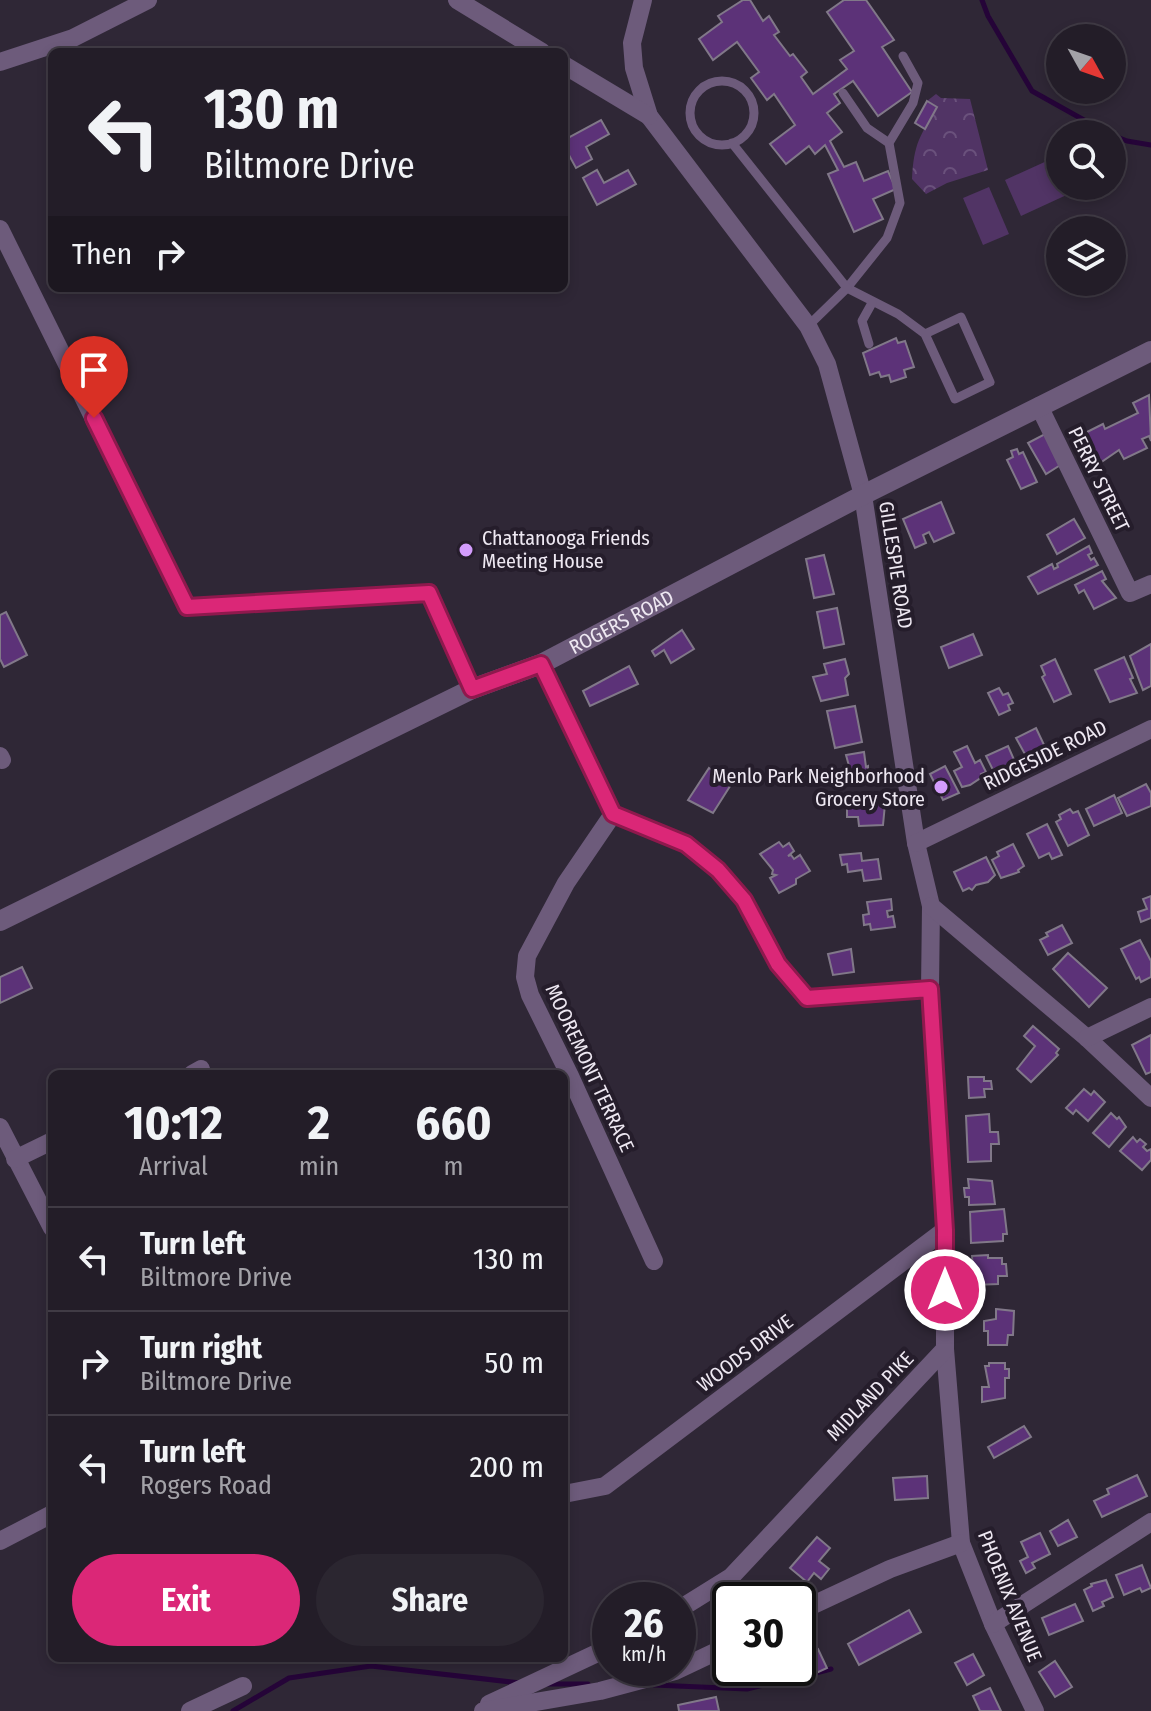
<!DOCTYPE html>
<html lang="en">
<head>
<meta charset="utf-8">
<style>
	body { margin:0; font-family:"Fira Sans Condensed",sans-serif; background:#2b2630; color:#f1f3f6; height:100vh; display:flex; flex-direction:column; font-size:30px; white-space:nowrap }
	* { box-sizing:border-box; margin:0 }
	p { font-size:26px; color:#a3a2a8 }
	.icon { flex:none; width:44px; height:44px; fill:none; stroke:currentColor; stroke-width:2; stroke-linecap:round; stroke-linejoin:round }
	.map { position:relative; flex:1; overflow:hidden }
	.panel { position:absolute; left:48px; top:1070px; width:520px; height:592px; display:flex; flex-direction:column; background:#231d28; border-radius:12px; box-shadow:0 4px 12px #0003,0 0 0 2px #403b45 }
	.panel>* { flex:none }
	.hud { position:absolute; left:48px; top:48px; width:520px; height:244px; border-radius:12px; box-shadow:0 4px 12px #0003,0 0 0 2px #403b45; background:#231d28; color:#f1f3f6; overflow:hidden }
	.needle { width:52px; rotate:130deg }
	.controls { position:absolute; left:1046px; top:24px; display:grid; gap:16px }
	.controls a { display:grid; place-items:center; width:80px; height:80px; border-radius:50%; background:#231d28; box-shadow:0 4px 12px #0003,0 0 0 2px #403b45; font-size:40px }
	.speed { position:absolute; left:592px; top:1582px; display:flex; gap:16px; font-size:40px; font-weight:700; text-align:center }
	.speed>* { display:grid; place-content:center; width:104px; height:104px; border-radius:50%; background:#231d28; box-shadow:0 4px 12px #0003,0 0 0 2px #403b45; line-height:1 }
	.speed small { font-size:20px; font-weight:400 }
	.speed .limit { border:4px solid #111; border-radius:12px; background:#fff; color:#111 }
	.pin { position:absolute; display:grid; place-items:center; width:68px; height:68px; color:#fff; margin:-82px -34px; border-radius:50% 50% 50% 0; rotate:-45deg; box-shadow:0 0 8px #0007 }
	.pin .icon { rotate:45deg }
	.me { position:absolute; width:88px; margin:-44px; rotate:0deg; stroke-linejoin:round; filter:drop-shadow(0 0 6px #0008) }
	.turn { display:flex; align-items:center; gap:28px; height:168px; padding:0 24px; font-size:36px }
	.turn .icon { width:104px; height:104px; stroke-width:2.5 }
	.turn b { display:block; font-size:56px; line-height:68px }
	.then { display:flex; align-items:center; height:76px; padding:0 24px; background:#0003; gap:16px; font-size:30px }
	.eta { display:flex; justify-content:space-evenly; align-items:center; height:136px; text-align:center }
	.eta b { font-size:48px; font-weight:700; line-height:56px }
	.action { display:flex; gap:16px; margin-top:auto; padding:16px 24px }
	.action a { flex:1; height:92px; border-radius:48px; background:#db2777; color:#fff; font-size:32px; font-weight:700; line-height:92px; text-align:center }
	.action a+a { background:#2b2630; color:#f1f3f6 }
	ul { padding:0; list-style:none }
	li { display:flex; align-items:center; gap:24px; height:104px; padding:0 24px; border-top:2px solid #403b45 }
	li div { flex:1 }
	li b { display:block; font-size:30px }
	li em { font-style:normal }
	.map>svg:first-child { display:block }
</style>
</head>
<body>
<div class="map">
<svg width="1151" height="1711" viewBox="0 0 1151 1711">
	<defs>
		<pattern id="park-crowns" width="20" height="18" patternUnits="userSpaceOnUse" patternTransform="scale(2)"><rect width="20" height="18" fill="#513465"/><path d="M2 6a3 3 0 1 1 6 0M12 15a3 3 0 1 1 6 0" fill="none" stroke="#6a517c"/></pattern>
	</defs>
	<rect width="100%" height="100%" fill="#2f2736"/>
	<path fill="url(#park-crowns)" d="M 936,94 L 941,98 L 970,99 L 988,170 L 947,183 L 926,194 L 912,179 C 914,142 920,138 936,107 L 927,101 Z"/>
	<g fill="#513465">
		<polygon points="1060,155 1060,186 1086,186 1021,216 1005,180"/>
		<polygon points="989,187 1009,234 983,245 963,198"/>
	</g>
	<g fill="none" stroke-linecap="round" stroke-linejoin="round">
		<g stroke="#250438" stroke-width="5">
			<polyline points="982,0 988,16 1032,91 1109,134"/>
			<polyline points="1112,135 1127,141 1151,145"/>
			<polyline points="812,1674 831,1669"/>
			<polyline points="546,1684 588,1684"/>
			<polyline points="654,1685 747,1689 803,1676"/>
			<polyline points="233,1711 289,1678 371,1666 520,1683"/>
		</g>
	</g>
	<g fill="#5c3278" stroke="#817889" stroke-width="2">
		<polygon points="743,0 750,0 763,21 769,16 779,32 774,35 790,56 793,54 807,72 801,77 813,94 847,69 840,60 854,51 827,12 844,0 866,0 894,40 882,47 912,92 878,116 853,81 834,94 840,103 827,113 842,132 830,141 844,167 856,162 864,181 888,171 896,189 873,199 883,219 854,232 828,174 838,170 825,145 815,154 809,146 786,164 770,144 795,125 774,94 767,100 751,78 759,72 737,42 713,60 699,39 722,22 718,16"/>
		<polygon points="927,101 937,107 925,129 915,123"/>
		<polygon points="601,120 609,134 586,147 592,159 576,168 564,146 564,140"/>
		<polygon points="597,170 604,183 628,170 636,184 597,205 583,178"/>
		<polygon points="896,338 898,343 905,341 914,367 904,370 906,377 891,382 889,375 881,377 879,372 870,375 863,353"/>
		<polygon points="1149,395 1151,441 1149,436 1142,439 1147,448 1124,459 1119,450 1100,463 1085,433 1103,424 1105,429 1138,413 1133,403"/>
		<polygon points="1045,434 1062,464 1046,474 1028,443"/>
		<polygon points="1017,449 1019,454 1023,452 1037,482 1021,489 1007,460 1013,457 1011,451"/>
		<polygon points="941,502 954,533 934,542 929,532 923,535 926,543 915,548 903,519"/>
		<polygon points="1074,519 1085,538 1057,554 1047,535"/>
		<polygon points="1089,546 1092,553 1088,555 1091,560 1094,558 1098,565 1038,594 1028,577 1052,564 1054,569 1058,567 1057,564"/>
		<polygon points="824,555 834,594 814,598 806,559"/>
		<polygon points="1102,571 1106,579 1102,581 1116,598 1094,609 1084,590 1079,593 1075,585"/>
		<polygon points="837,608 844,644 824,648 817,612"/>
		<polygon points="6,612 27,655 4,667 0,659 0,615"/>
		<polygon points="682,630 694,649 671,663 664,650 655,656 652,651"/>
		<polygon points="973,634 982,655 949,668 941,647"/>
		<polygon points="1151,644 1151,686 1143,690 1130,656"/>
		<polygon points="1124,657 1133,678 1130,679 1137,693 1110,702 1095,670"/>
		<polygon points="845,659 849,674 845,678 848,695 821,701 813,677 827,674 824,664"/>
		<polygon points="1055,659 1071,694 1054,702 1042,677 1045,675 1041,666"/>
		<polygon points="629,666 638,684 590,706 583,691"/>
		<polygon points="999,688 1003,695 1008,693 1013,703 1008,705 1010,710 999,715 988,693"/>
		<polygon points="855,706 862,742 835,748 827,711"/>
		<polygon points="1036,728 1045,747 1040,749 1043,754 1036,758 1034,753 1026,756 1016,738"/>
		<polygon points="967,746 975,763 980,760 986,772 981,774 982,777 970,785 962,787 954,771 962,767 954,752"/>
		<polygon points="1008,746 1015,762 994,772 986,756"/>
		<polygon points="864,752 866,767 868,766 868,774 845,777 843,767 849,766 846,755"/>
		<polygon points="945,766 959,793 943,800 930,774"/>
		<polygon points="709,768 732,783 713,813 688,800"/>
		<polygon points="1146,784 1151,793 1151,806 1127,816 1118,798"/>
		<polygon points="1114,795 1122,813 1094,826 1086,809"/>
		<polygon points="881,803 885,804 883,825 859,826 858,817 847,817 847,807"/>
		<polygon points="1070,809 1073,813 1078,811 1089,835 1068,846 1056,822 1061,819 1059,815"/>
		<polygon points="1047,824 1062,855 1052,859 1049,853 1039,858 1027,834"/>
		<polygon points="779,842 783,847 789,843 794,851 788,856 791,855 794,859 800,855 810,871 796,879 796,884 779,893 770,878 776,875 772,874 773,870 760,854"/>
		<polygon points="1013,844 1024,866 1018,870 1019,872 1001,878 992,860 999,856 997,852"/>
		<polygon points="861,853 862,861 878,859 881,879 864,881 862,870 848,872 847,864 842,865 840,855"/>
		<polygon points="986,857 995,875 988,882 976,885 972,890 969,888 963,891 954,872"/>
		<polygon points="1151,896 1151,918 1141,922 1138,912 1147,909 1143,899"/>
		<polygon points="891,899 892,910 887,911 888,917 893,916 895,927 871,930 870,924 864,925 863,915 869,914 867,902"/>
		<polygon points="1062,925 1072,943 1048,955 1040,940 1048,936 1046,933"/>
		<polygon points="1140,940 1151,961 1151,977 1141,982 1139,977 1136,979 1121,949"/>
		<polygon points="851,949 854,972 833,975 828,954"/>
		<polygon points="1068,953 1107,988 1089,1007 1053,969"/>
		<polygon points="22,967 32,988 0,1003 0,977"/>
		<polygon points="1033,1026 1059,1049 1056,1053 1058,1055 1031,1082 1017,1069 1035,1046 1024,1036"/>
		<polygon points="1151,1035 1151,1072 1146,1074 1132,1045"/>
		<polygon points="968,1077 984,1077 984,1081 991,1081 992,1089 984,1089 985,1097 969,1098"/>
		<polygon points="1084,1089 1091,1095 1094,1091 1105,1102 1088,1121 1076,1110 1073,1114 1066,1108"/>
		<polygon points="1111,1113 1117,1119 1119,1117 1126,1127 1109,1147 1093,1133"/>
		<polygon points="989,1114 990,1132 998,1132 999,1144 991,1144 991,1161 968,1162 966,1116"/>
		<polygon points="1133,1137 1137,1142 1140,1139 1146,1144 1143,1147 1147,1151 1151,1149 1151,1160 1142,1170 1120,1151"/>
		<polygon points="968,1179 992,1181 995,1204 969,1205 969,1197 965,1197 964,1188 969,1188"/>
		<polygon points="1004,1209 1007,1234 1003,1234 1003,1241 971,1243 970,1212"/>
		<polygon points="988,1255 988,1258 1002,1258 1002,1264 1006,1264 1007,1276 998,1276 998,1284 974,1285 972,1256"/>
		<polygon points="996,1309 1014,1311 1013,1335 1008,1335 1007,1345 988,1345 988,1331 984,1331 984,1321 996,1319"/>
		<polygon points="989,1363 1005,1363 1005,1369 1009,1369 1009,1378 1005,1378 1005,1398 982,1402 982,1387 989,1387 985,1366 989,1366"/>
		<polygon points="1024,1426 1031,1437 994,1458 988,1447"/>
		<polygon points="1137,1475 1147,1496 1102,1517 1094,1501 1109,1494 1107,1489"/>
		<polygon points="927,1476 928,1498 895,1500 893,1478"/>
		<polygon points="1068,1520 1077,1537 1058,1546 1050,1531"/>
		<polygon points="1040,1533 1050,1554 1032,1563 1035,1568 1026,1573 1020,1561 1028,1557 1021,1542"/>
		<polygon points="817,1537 830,1548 819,1561 829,1569 821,1579 814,1573 807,1582 790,1568"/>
		<polygon points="1142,1565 1151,1588 1142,1592 1140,1588 1124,1595 1116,1575"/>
		<polygon points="1106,1580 1113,1597 1102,1602 1104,1606 1093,1611 1084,1590 1092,1586 1091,1584"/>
		<polygon points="1075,1604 1083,1621 1049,1635 1042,1618"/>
		<polygon points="909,1610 921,1632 859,1665 848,1644"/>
		<polygon points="818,1649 827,1668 801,1680 795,1668 798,1668 798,1659"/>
		<polygon points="973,1654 984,1675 967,1685 955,1663"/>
		<polygon points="1055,1661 1072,1687 1055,1697 1039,1672"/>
		<polygon points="990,1688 1001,1711 980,1711 973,1696"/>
		<polygon points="716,1697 719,1711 679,1711 678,1705"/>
	</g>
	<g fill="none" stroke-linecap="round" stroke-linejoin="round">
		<g stroke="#6d5b7b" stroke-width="9">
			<polyline points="903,56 918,83 913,103 889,143 900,203 887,238 847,288 898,314 925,334 955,399 990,382 961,317 925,334"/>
			<circle cx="722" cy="113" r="32"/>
			<polyline points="843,93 867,128 889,143"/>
			<polyline points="732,143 847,288 808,326"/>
			<polyline points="869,344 862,321 872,303"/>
		</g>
		<g stroke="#6d5b7b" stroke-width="18">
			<polyline points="457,0 542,52"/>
			<polyline points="643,0 632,43 634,68 649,116 808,326 827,364 863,495 916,843 931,906 930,989 945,1230 945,1349 961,1543 993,1624 1035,1711"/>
			<polyline points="0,62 73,38 148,0"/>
			<polyline points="564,65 649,116"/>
			<polyline points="0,229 187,607 429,593 472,689"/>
			<polyline points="1039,406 1130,593 1151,584"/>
			<polyline points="541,664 613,814 686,844 718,870 744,900 778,964 807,998 930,989"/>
			<polyline points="0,756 2,760"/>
			<polyline points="613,814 566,883 527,956 525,977 530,995 570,1076 654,1261"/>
			<polyline points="916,843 1151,729"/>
			<polyline points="931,906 1087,1038 1151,1098"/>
			<polyline points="1087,1038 1151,1007"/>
			<polyline points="192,1074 201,1069"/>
			<polyline points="0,1127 52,1228"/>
			<polyline points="15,1159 52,1141"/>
			<polyline points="564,1494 605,1486 945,1230"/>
			<polyline points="0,1541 52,1514"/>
			<polyline points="678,1610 731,1577 945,1349"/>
			<polyline points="798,1612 890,1569 961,1543"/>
			<polyline points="993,1624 1151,1522"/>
			<polyline points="489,1704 610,1647"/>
			<polyline points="190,1711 243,1686"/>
			<polyline points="483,1711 600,1691 675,1671 730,1645"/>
		</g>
		<path stroke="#6d5b7b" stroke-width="20" id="s1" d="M 0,921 L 472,689 L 541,664 L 863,495 L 1151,351"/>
	</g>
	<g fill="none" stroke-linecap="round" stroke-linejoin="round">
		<g stroke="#8e194d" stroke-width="20">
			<polyline id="route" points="94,418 187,607 429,593 472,689 541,664 613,814 686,844 718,870 744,900 778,964 807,998 930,989 945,1230 945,1290"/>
		</g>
		<use href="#route" stroke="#db2777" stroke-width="14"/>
	</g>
	<g fill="#d39cfc" stroke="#251d2b" stroke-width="3">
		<circle cx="466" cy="550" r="8"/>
		<circle cx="941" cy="787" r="8"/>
	</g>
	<g text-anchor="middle" stroke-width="8" stroke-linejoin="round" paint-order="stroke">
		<g font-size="20" fill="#eee8f2" stroke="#251d2b">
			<text transform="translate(1099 479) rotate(64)" y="7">PERRY STREET</text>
			<text transform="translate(896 565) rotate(81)" y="7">GILLESPIE ROAD</text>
			<text dy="7" stroke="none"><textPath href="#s1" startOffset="690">ROGERS ROAD</textPath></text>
			<text transform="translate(1045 755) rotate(-26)" y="7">RIDGESIDE ROAD</text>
			<text transform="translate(590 1068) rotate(65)" y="7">MOOREMONT TERRACE</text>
			<text transform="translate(745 1353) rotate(-37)" y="7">WOODS DRIVE</text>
			<text transform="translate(870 1396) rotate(-46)" y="7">MIDLAND PIKE</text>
			<text transform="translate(1010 1596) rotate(68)" y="7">PHOENIX AVENUE</text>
		</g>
		<g font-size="20" fill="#eee8f2" stroke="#251d2b" text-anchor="start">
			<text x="482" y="545">Chattanooga Friends<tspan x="482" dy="23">Meeting House</tspan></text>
			<text x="925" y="783" text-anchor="end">Menlo Park Neighborhood<tspan x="925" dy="23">Grocery Store</tspan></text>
		</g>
	</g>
</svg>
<div class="controls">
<a><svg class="needle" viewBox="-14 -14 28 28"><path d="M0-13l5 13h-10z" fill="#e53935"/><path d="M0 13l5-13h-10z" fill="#a3a2a8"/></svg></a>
<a><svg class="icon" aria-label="search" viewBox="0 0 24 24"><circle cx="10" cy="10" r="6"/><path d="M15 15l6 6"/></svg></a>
<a><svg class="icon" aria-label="layers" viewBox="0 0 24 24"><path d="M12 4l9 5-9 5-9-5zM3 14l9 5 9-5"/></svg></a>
</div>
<div class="speed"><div>26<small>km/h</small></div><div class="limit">30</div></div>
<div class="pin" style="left:94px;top:418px;background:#d93025"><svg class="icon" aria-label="arrive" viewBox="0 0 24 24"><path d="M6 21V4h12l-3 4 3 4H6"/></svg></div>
<svg class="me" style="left:945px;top:1290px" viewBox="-20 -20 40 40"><circle r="17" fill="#db2777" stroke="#fff" stroke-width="3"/><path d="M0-11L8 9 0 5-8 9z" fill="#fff"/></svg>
<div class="hud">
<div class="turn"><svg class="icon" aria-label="left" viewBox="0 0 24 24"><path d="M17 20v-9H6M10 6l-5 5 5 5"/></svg><div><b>130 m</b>Biltmore Drive</div></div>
<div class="then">Then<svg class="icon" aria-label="right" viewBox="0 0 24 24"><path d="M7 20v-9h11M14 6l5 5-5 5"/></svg></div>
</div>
<section class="panel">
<div class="eta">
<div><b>10:12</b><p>Arrival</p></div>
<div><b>2</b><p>min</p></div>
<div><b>660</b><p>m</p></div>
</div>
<ul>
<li><svg class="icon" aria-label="left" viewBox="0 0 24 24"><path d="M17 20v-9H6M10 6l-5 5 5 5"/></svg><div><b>Turn left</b><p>Biltmore Drive</p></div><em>130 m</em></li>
<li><svg class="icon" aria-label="right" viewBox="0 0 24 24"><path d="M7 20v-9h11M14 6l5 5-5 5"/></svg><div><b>Turn right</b><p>Biltmore Drive</p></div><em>50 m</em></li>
<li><svg class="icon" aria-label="left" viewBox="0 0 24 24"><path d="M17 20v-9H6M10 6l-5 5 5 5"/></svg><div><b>Turn left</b><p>Rogers Road</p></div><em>200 m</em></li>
</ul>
<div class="action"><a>Exit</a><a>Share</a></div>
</section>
</div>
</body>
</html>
